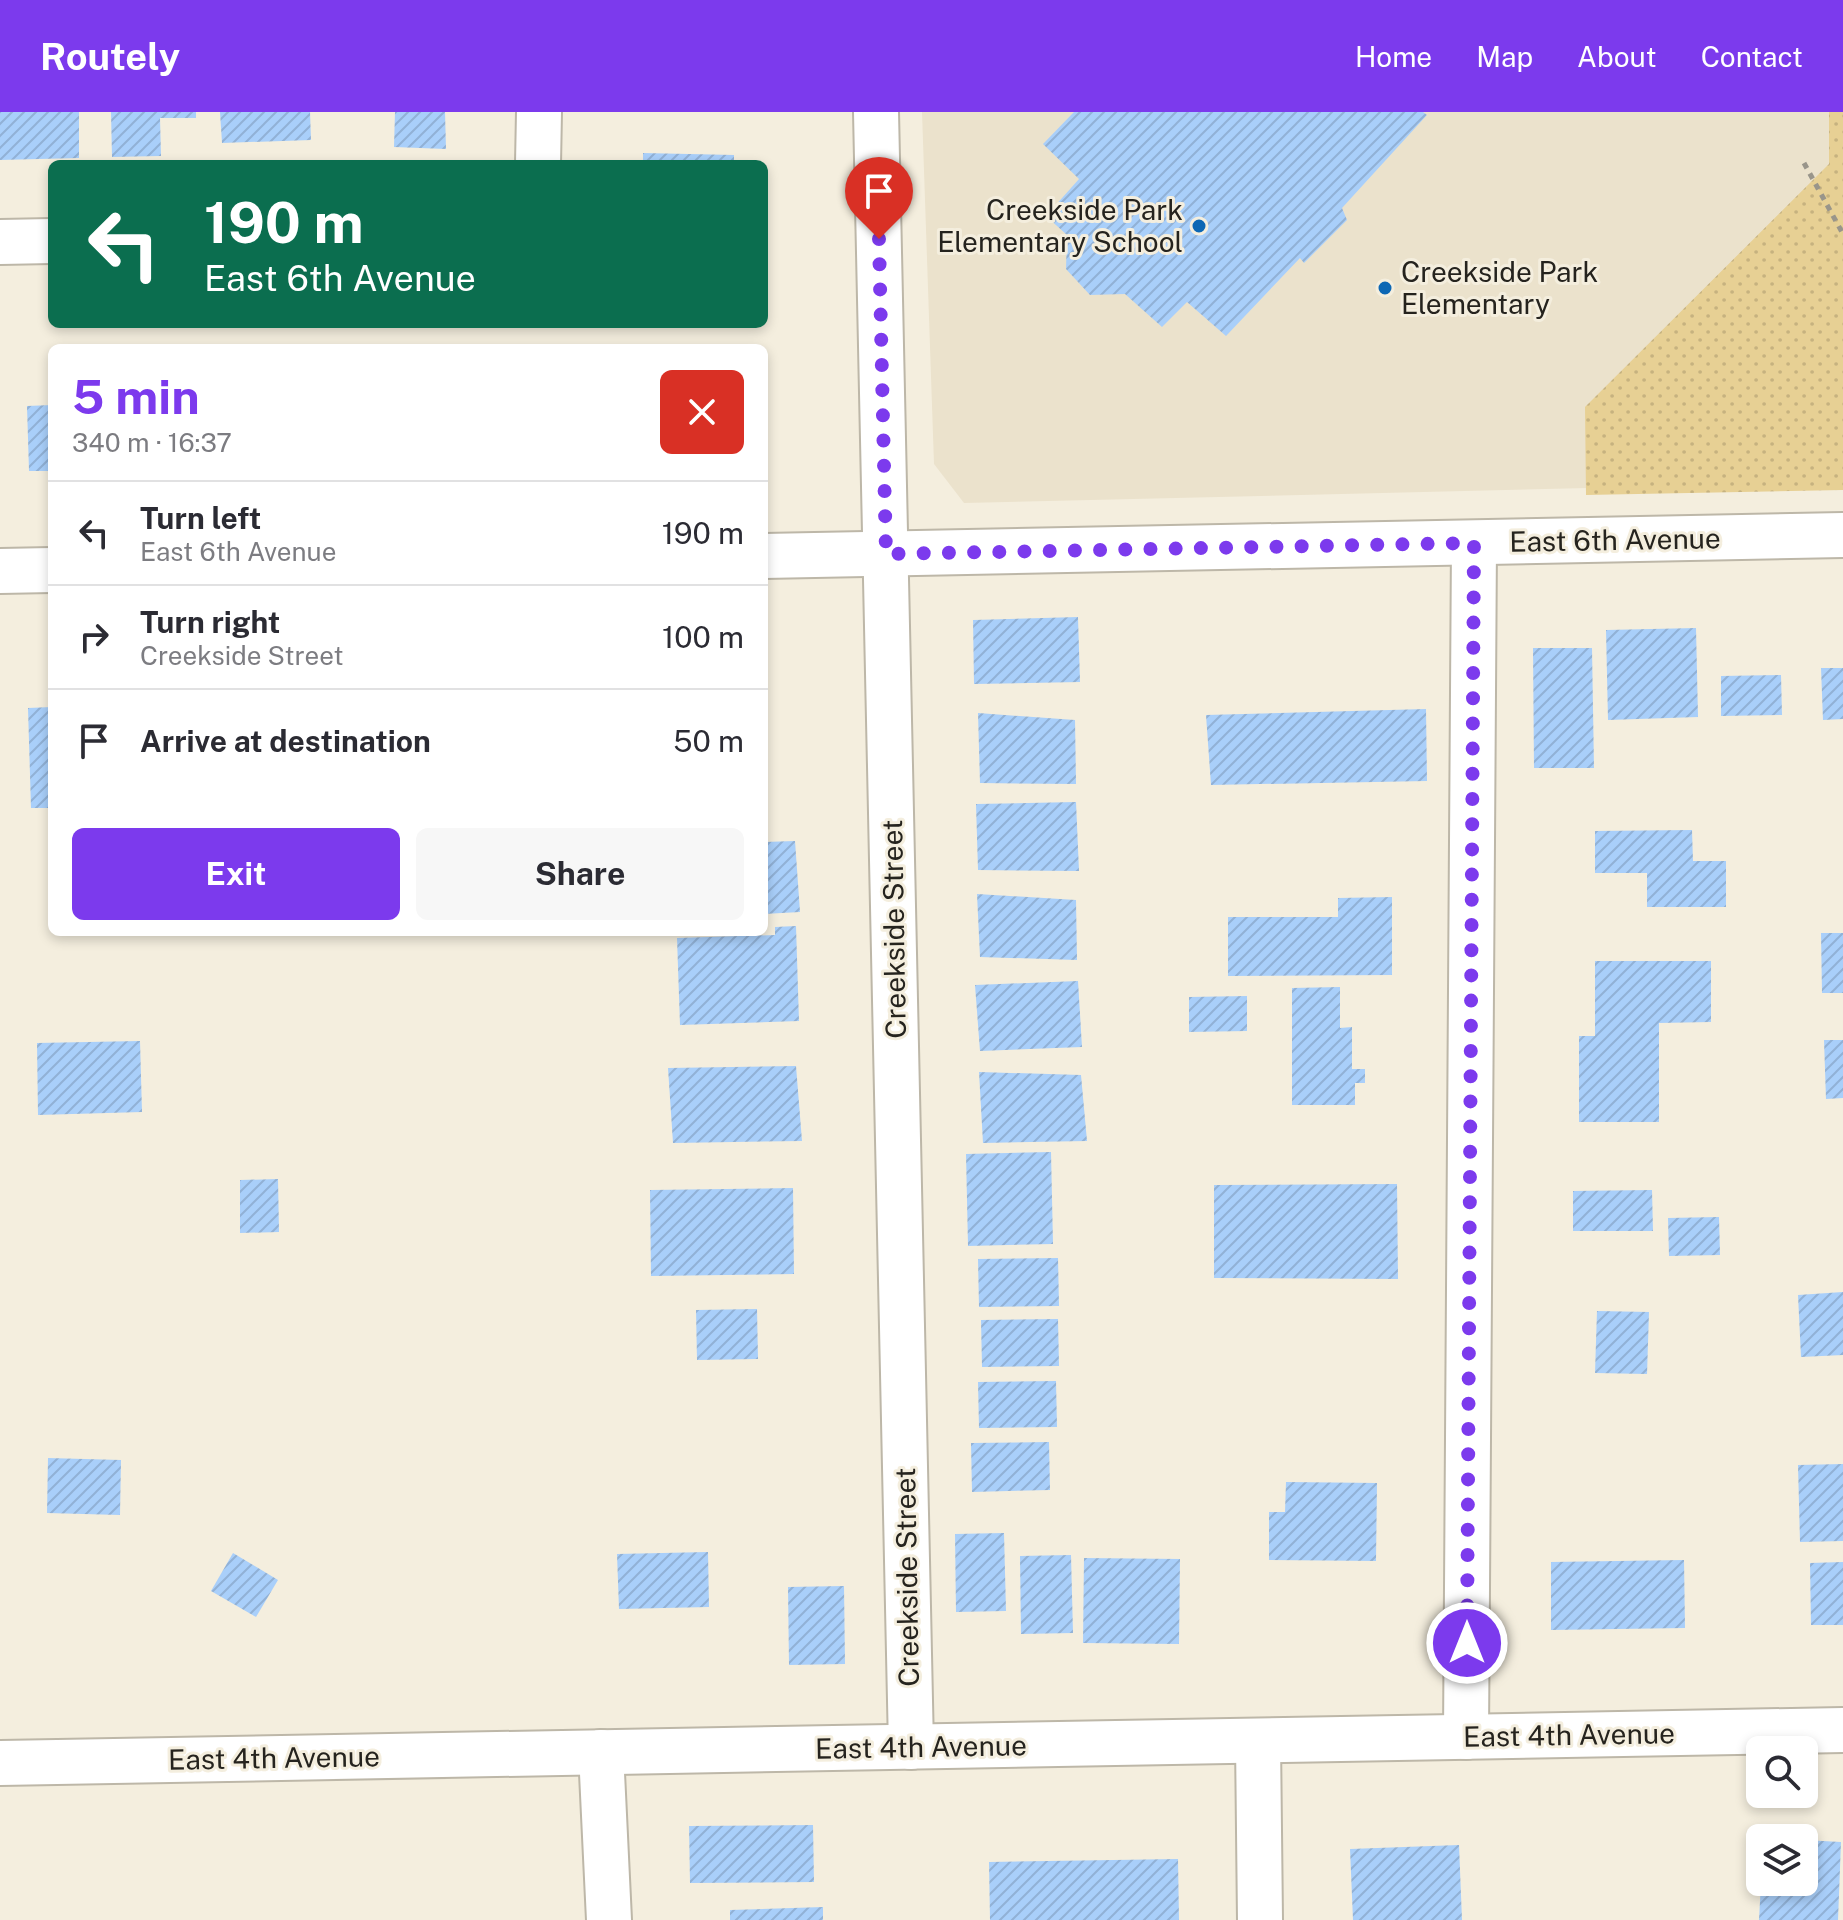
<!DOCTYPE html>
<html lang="en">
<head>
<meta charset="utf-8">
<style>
	body { margin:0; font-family:"Public Sans",sans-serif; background:#f7f7f7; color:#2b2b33; height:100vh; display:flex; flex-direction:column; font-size:30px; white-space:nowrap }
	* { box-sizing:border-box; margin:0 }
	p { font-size:26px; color:#7c7c81 }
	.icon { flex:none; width:44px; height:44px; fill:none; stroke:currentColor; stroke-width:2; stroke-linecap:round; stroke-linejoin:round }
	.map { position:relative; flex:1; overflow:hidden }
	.side { position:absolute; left:48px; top:232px; width:720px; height:592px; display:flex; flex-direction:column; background:#fff; border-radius:12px; box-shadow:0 4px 12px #0003 }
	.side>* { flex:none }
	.guide { position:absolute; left:48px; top:48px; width:720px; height:168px; border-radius:12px; box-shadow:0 4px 12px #0003; background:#0b6e4f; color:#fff; overflow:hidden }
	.tools { position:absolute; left:1746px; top:1624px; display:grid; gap:16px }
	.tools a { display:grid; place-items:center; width:72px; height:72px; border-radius:12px; background:#fff; box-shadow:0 4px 12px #0003; font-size:40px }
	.pin { position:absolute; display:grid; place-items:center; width:68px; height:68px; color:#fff; margin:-82px -34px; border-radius:50% 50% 50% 0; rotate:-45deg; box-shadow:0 0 8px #0007 }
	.pin .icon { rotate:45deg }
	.me { position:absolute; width:88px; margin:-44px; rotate:0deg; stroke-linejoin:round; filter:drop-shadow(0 0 6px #0008) }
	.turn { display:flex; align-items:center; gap:28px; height:168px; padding:0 24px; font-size:36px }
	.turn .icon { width:104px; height:104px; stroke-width:2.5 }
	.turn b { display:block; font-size:56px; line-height:68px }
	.round { display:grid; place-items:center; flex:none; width:84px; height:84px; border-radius:12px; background:#f7f7f7 }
	.summary { display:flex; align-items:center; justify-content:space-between; height:136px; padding:0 24px }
	h1 { font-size:48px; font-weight:700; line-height:60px; color:#7c3aed }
	.action { display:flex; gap:16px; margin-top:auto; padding:16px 24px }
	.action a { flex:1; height:92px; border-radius:12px; background:#7c3aed; color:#fff; font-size:32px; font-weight:700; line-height:92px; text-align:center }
	.action a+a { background:#f7f7f7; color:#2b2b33 }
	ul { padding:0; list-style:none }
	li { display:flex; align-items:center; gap:24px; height:104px; padding:0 24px; border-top:2px solid #e1e1e2 }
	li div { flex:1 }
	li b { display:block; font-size:30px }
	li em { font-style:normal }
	header { display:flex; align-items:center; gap:48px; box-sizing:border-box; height:112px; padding:0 40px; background:#7c3aed; color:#fff }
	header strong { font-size:38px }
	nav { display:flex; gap:44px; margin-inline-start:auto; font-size:28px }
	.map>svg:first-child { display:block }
</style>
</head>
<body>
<header>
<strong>Routely</strong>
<nav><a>Home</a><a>Map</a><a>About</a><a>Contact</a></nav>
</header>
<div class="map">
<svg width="1843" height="1808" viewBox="0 0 1843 1808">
	<defs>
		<pattern id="grass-dots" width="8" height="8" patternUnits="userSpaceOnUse" patternTransform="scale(2)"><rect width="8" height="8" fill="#e7d094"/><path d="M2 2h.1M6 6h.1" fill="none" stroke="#c6b27f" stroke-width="1.8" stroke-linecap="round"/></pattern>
		<pattern id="building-hatch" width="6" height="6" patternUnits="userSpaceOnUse" patternTransform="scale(2)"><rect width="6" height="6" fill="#a9cffa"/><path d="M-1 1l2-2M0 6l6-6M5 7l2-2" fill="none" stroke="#91b1d6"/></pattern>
	</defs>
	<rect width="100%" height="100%" fill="#f4eede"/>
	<polygon fill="#ebe2cc" points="922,0 1843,0 1843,370 964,391 934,352"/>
	<polygon fill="url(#grass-dots)" points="1829,0 1843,0 1843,378 1586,383 1585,295 1829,52"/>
	<g fill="url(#building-hatch)">
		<polygon points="0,0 79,0 79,46 0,48"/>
		<polygon points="111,0 196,0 196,6 160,6 161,44 112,45"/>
		<polygon points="220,0 310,0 311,28 222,31"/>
		<polygon points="395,0 445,0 446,37 394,35"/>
		<polygon points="1074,0 1423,0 1427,3 1342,96 1347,108 1304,151 1300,146 1226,224 1187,190 1162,215 1125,182 1090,183 1066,157 1067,123 1046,104 1079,67 1043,32"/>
		<polygon points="643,41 734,43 734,52 643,52"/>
		<polygon points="52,293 52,359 29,359 27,294"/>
		<polygon points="1078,505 1080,570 974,572 973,508"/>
		<polygon points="1696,516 1698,605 1608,608 1606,518"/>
		<polygon points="1533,536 1592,536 1594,656 1534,656"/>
		<polygon points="1821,556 1843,556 1843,607 1823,608"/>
		<polygon points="1781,563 1782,603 1721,604 1721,564"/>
		<polygon points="52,595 52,696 31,696 28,596"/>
		<polygon points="1426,597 1427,669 1211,673 1206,603"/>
		<polygon points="978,601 1075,608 1076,672 980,671"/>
		<polygon points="1076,690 1079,759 978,758 976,692"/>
		<polygon points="1692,718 1693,749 1726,749 1726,795 1647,795 1647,761 1595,761 1595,719"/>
		<polygon points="795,729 800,800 764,802 764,730"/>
		<polygon points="977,782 1076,788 1077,848 980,845"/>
		<polygon points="1392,785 1392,863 1228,864 1228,805 1338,805 1338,786"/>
		<polygon points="796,814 799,909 680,913 677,826 775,823 775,815"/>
		<polygon points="1821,821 1843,821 1843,881 1822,881"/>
		<polygon points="1595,849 1711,849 1711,910 1659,911 1659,1010 1579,1010 1579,924 1595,924"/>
		<polygon points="1078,869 1082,935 980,939 975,873"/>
		<polygon points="1340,875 1340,916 1352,915 1352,957 1365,957 1365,971 1355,971 1355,993 1292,993 1292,876"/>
		<polygon points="1247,884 1247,919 1189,920 1189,885"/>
		<polygon points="1824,928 1843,928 1843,986 1826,987"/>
		<polygon points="140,929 142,1000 38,1003 37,931"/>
		<polygon points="796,954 802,1029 673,1031 668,956"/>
		<polygon points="979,960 1081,963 1087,1029 983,1031"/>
		<polygon points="1051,1040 1053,1132 968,1134 966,1042"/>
		<polygon points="278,1067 279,1120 240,1121 240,1068"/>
		<polygon points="1397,1072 1398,1167 1214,1166 1214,1073"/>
		<polygon points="793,1076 794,1162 651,1164 650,1078"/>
		<polygon points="1652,1078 1653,1119 1573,1119 1573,1079"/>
		<polygon points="1719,1105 1720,1143 1669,1144 1668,1106"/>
		<polygon points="1058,1146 1059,1194 979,1195 978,1147"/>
		<polygon points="1843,1180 1843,1243 1801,1245 1798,1183"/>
		<polygon points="757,1197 758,1247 697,1248 696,1198"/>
		<polygon points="1597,1199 1649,1200 1647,1262 1595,1261"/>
		<polygon points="1058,1207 1059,1254 982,1255 981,1208"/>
		<polygon points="1056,1269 1057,1315 979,1316 978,1270"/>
		<polygon points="1049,1330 1050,1378 972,1380 971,1331"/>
		<polygon points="48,1346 121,1348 120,1403 47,1401"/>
		<polygon points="1843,1352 1843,1429 1800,1430 1798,1353"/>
		<polygon points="1286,1370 1377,1371 1376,1449 1269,1448 1269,1400 1285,1400"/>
		<polygon points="1004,1421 1006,1499 956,1500 955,1422"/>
		<polygon points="708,1440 709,1495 619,1497 617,1442"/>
		<polygon points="233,1441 278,1468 256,1505 211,1479"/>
		<polygon points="1071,1443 1073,1521 1021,1522 1020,1444"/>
		<polygon points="1084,1446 1180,1447 1179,1532 1083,1531"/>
		<polygon points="1684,1448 1685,1516 1551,1518 1551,1450"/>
		<polygon points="1843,1450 1843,1513 1811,1513 1810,1451"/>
		<polygon points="844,1474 845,1552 789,1553 788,1475"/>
		<polygon points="813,1713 814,1770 690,1771 689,1714"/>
		<polygon points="1804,1728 1841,1730 1838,1808 1759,1808 1761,1770 1804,1770"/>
		<polygon points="1459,1733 1462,1808 1353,1808 1350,1737"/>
		<polygon points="1178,1747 1179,1808 990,1808 989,1750"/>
		<polygon points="823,1795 823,1808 730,1808 730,1798"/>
	</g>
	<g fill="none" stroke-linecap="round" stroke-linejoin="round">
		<g stroke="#bdb7a8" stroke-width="48">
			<g id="minor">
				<polyline points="876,0 911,1635"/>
				<polyline points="538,52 539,0"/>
				<polyline points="0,130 52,129"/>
				<polyline points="764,444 1843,423"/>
				<polyline points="0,459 52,458"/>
				<polyline points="1466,1625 1474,431"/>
				<polyline points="1258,1629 1260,1808"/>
				<polyline points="601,1640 609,1808"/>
				<polyline points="0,1651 1843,1618"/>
			</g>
		</g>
		<polyline stroke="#99958a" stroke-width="5" stroke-dasharray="6 6" stroke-linecap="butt" points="1804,51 1843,122"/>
		<use href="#minor" stroke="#fff" stroke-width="44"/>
	</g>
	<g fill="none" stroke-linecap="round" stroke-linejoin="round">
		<polyline stroke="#7c3aed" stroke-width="14" stroke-dasharray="0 25.2" points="879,127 886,442 1474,431 1467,1531"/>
	</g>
	<g fill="#0c67b4" stroke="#f4eede" stroke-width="3">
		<circle cx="1199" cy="114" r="8"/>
		<circle cx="1385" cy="176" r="8"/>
	</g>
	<g text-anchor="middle" stroke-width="6" stroke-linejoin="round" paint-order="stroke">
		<g font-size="28" fill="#25231e" stroke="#f4eede" text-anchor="end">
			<text x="1183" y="108">Creekside Park<tspan x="1183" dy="32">Elementary School</tspan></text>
			<text x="1401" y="170" text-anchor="start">Creekside Park<tspan x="1401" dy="32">Elementary</tspan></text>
		</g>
		<g font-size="28" fill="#25231e" stroke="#f4eede">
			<text transform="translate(1615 428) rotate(-1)" y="10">East 6th Avenue</text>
			<text transform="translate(894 817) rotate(-91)" y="10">Creekside Street</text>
			<text transform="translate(907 1465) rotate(-91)" y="10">Creekside Street</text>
			<text transform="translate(1569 1623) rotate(-1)" y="10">East 4th Avenue</text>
			<text transform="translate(921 1635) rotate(-1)" y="10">East 4th Avenue</text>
			<text transform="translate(274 1646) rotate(-1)" y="10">East 4th Avenue</text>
		</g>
	</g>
</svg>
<div class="tools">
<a><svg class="icon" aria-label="search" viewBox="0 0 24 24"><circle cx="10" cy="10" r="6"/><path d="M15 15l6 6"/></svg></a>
<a><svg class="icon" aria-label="layers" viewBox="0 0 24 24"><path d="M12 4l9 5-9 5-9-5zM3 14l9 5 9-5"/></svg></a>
</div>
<div class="pin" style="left:879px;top:127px;background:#d93025"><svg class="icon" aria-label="arrive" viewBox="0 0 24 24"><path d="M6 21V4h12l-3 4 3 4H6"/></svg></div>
<svg class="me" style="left:1467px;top:1531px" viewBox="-20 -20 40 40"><circle r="17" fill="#7c3aed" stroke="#fff" stroke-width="3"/><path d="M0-11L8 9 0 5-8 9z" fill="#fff"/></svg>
<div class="guide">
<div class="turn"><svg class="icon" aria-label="left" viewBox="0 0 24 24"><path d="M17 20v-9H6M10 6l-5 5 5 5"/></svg><div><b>190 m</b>East 6th Avenue</div></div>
</div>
<section class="side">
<div class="summary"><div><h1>5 min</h1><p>340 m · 16:37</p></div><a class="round" style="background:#d93025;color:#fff"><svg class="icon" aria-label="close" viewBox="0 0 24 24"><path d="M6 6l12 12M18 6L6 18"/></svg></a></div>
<ul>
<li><svg class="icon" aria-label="left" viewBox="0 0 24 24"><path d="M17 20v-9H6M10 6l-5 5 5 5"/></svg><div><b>Turn left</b><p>East 6th Avenue</p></div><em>190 m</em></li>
<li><svg class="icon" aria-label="right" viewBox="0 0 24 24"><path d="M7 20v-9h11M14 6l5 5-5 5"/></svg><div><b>Turn right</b><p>Creekside Street</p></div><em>100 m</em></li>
<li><svg class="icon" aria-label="arrive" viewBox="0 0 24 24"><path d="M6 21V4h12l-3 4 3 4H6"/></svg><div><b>Arrive at destination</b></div><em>50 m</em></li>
</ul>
<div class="action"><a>Exit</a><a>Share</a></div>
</section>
</div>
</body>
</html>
